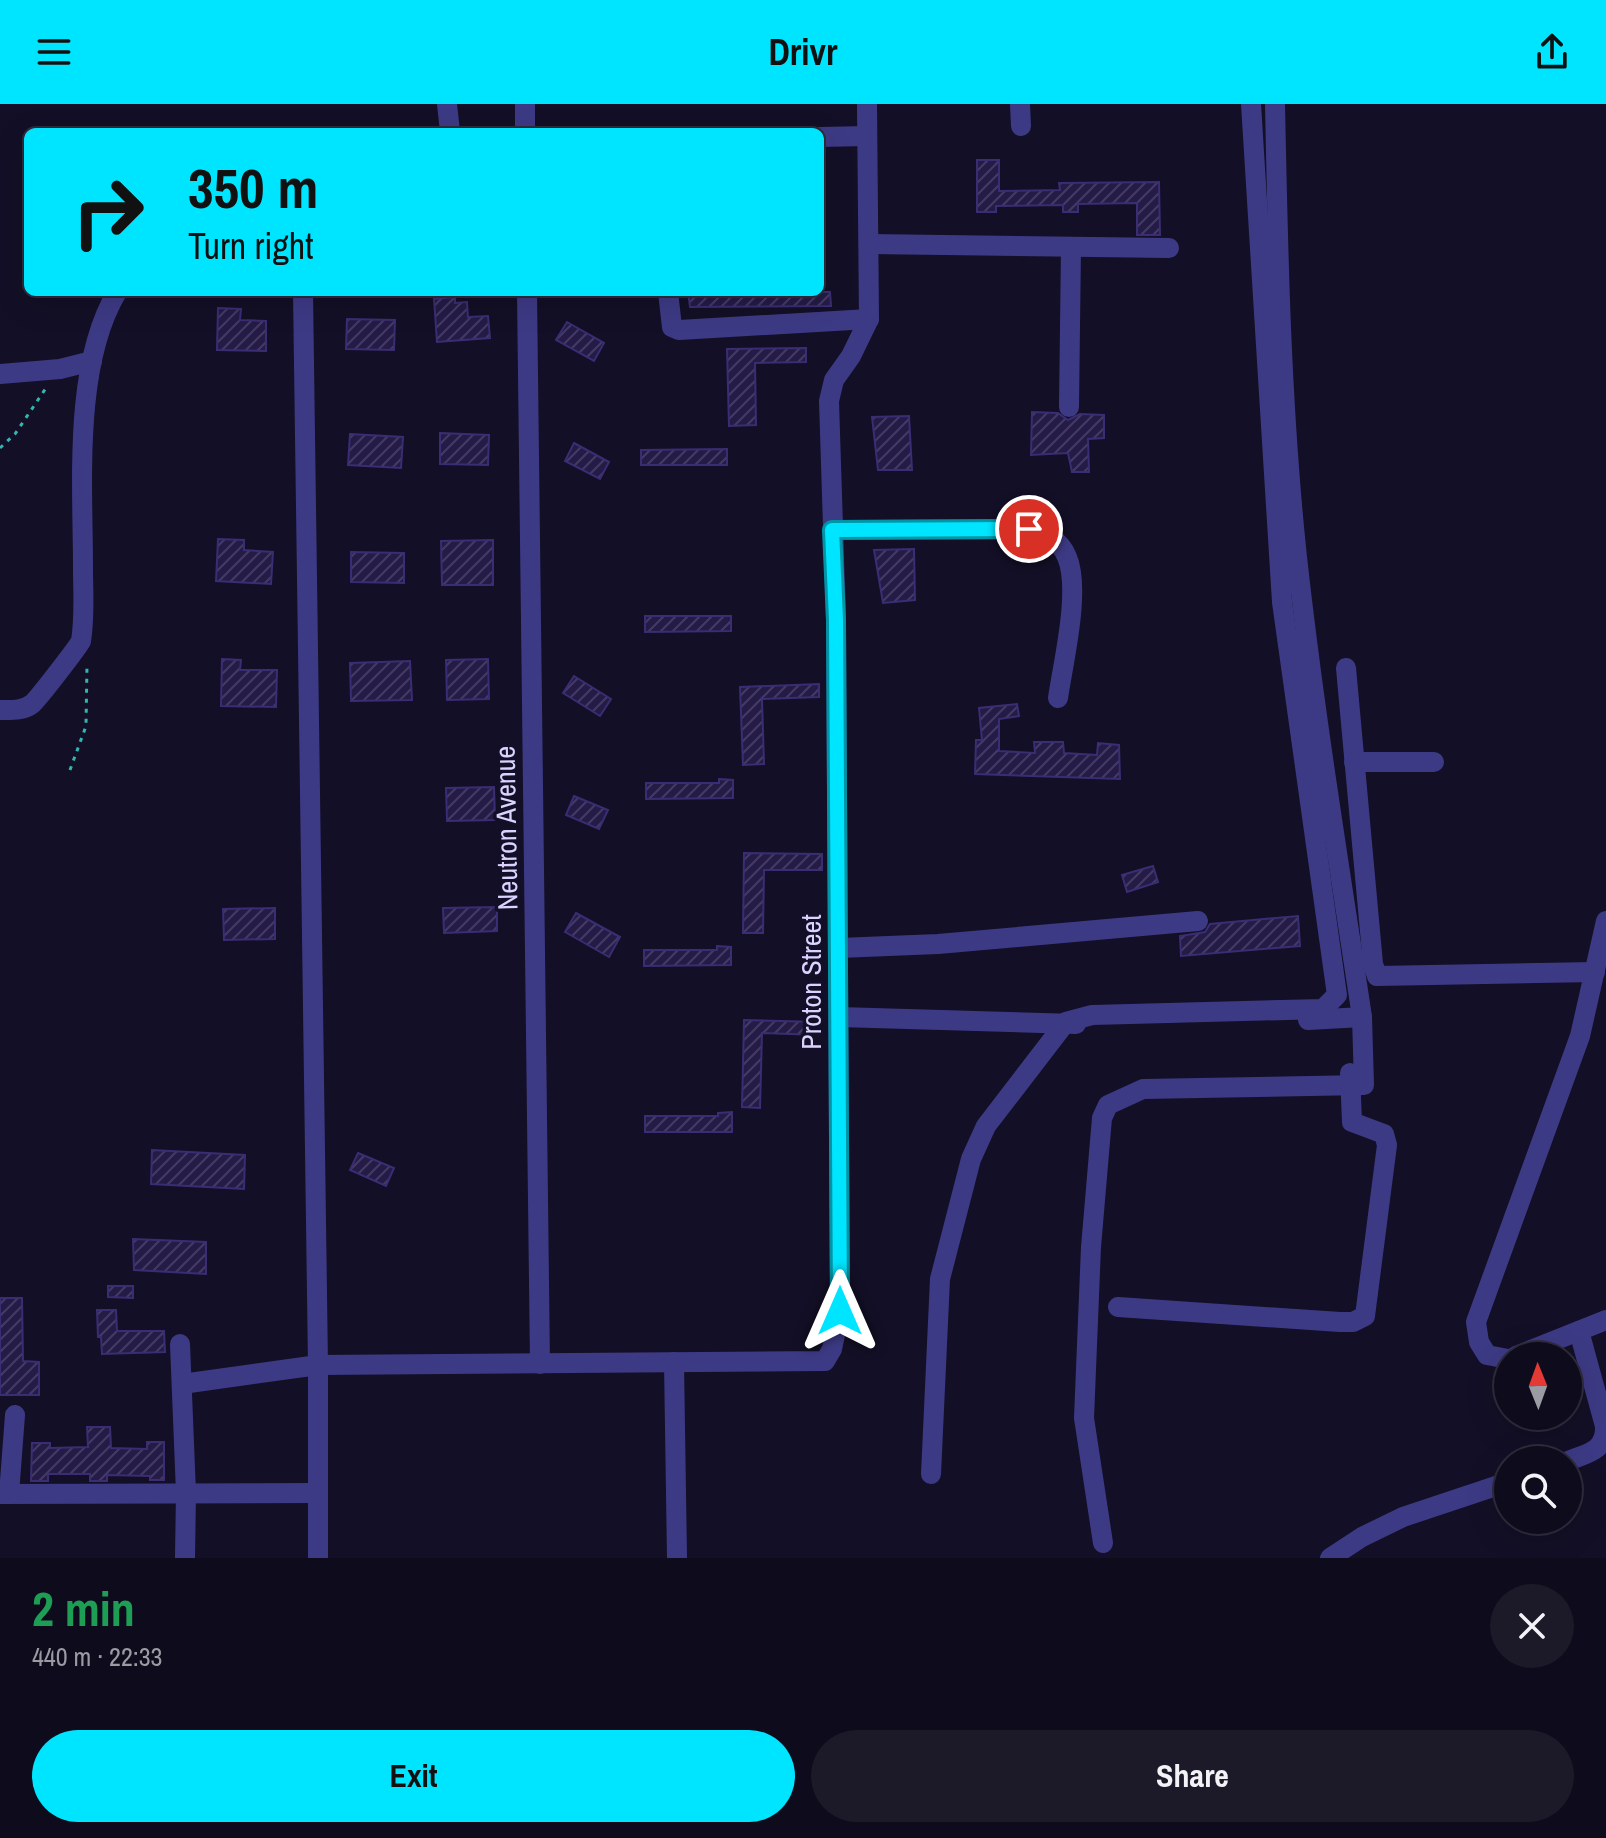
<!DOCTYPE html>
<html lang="en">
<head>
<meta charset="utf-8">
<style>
	body { margin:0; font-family:"Archivo Narrow",sans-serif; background:#1c1929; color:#f1f3f6; height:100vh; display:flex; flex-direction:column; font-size:30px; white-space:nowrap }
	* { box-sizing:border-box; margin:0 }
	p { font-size:26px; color:#9b9ba3 }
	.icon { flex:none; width:44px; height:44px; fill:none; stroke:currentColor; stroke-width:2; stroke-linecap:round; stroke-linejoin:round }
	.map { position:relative; height:1454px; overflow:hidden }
	.sheet { display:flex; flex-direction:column; background:#0e0b1c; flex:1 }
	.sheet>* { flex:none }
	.guide { position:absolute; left:24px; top:24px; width:800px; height:168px; border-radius:12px; box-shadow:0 8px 32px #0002,0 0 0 2px #2e2b3b; background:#00e5ff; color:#111; overflow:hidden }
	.needle { width:52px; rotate:359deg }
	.fabs { position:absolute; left:1494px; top:1238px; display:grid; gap:16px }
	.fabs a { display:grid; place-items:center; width:88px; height:88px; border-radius:50%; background:#0e0b1c; box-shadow:0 8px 32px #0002,0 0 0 2px #2e2b3b; font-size:40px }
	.pin { position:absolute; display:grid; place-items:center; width:68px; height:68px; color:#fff; margin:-34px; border:4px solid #fff; border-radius:50%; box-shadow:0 2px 8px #0007 }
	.me { position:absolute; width:88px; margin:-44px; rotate:0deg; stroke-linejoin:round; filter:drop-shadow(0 0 6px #0008) }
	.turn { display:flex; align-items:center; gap:28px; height:168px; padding:0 32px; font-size:36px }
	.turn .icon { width:104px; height:104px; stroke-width:2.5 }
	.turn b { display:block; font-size:56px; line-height:68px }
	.round { display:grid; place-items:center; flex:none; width:84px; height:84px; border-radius:42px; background:#1c1929 }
	.summary { display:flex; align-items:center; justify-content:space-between; height:136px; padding:0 32px }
	h1 { font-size:48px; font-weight:800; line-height:60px; color:#1e9e55 }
	.action { display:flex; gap:16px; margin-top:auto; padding:16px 32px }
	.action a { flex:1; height:92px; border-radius:48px; background:#00e5ff; color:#111; font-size:32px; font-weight:800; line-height:92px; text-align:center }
	.action a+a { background:#1c1929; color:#f1f3f6 }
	header { display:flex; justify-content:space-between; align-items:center; height:104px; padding:0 32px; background:#00e5ff; color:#111; font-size:36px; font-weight:800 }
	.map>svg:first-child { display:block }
</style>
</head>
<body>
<header><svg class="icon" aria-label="menu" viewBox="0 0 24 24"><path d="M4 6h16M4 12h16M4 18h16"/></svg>Drivr<svg class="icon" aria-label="share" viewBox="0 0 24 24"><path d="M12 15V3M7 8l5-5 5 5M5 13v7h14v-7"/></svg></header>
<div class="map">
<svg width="1606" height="1454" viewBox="0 0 1606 1454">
	<defs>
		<pattern id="building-hatch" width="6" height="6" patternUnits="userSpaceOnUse" patternTransform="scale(2)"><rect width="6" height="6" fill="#241b47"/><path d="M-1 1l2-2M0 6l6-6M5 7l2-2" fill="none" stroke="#433b63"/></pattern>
	</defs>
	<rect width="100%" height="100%" fill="#130f26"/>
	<g fill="url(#building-hatch)" stroke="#3b2d73" stroke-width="2">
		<polygon points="977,56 999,56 999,87 1060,86 1059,79 1159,78 1160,131 1137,131 1137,99 1078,100 1078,108 1063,108 1063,101 996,102 996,108 977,108"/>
		<polygon points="688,188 830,188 831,202 690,203"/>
		<polygon points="455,193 455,199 467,198 468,213 488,212 490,234 437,238 434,195"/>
		<polygon points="218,204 241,205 240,216 266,217 266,247 217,246"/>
		<polygon points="347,215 395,216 394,246 346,245"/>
		<polygon points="567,218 604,239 594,257 556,236"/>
		<polygon points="806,244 806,258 755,259 756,321 729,322 727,245"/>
		<polygon points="1032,308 1058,309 1068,316 1080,310 1104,311 1104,334 1088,335 1089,368 1072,368 1068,349 1031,351"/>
		<polygon points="909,312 912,366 878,366 872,313"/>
		<polygon points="440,329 489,331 488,361 440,360"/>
		<polygon points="350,330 403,333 401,364 348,361"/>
		<polygon points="574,339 609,358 600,375 565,357"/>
		<polygon points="727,345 727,361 641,361 641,346"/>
		<polygon points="218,435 244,436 244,446 273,448 271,480 216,477"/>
		<polygon points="493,436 493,481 442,481 441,437"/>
		<polygon points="914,445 915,496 883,499 874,446"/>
		<polygon points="351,448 404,449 404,479 351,478"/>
		<polygon points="645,512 731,512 731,527 645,528"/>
		<polygon points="222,555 241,556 240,566 277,566 276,603 221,602"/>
		<polygon points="488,555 489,595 447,596 446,556"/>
		<polygon points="410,557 412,596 351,597 350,559"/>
		<polygon points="574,572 611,595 600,612 563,589"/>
		<polygon points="819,580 819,593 762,595 764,660 743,661 740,583"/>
		<polygon points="1017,600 1019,612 999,615 999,647 1035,649 1034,638 1063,638 1064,649 1097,651 1098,639 1119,641 1120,675 975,670 976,636 982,636 979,604"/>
		<polygon points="719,675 733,676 733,694 646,695 646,679 719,679"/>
		<polygon points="494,683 495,716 447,717 446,684"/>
		<polygon points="574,692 608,706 599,725 566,711"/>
		<polygon points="744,749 822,750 822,766 764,766 763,829 743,829"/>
		<polygon points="1153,762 1158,778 1127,788 1122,771"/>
		<polygon points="497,803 497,827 444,829 443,804"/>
		<polygon points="275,804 275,835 224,836 223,805"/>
		<polygon points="576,809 620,833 609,853 565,828"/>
		<polygon points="1298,812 1300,842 1181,852 1180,832 1205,828 1210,820"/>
		<polygon points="717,842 731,843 731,861 644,862 644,846 717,846"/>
		<polygon points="744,916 819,918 818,931 762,929 760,1004 742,1003"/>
		<polygon points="732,1008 732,1028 645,1028 645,1012 718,1012 718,1009"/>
		<polygon points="152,1046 245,1051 244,1085 151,1080"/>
		<polygon points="358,1049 394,1064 386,1082 350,1066"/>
		<polygon points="133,1135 206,1138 206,1170 134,1166"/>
		<polygon points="108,1182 133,1182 133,1194 108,1193"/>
		<polygon points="0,1194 22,1194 23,1257 39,1258 39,1291 0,1291"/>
		<polygon points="97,1206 116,1206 117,1227 164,1227 165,1248 102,1250 101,1233 98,1233"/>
		<polygon points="87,1323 110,1323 111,1344 147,1345 147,1338 164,1338 164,1376 150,1376 150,1372 107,1371 107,1377 90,1377 90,1370 48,1370 48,1377 31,1377 32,1339 50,1339 50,1344 88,1343"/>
	</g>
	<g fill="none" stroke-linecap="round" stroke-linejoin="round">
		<g stroke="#2fb8b0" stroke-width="3" stroke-dasharray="4 6" stroke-linecap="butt">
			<polyline points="0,344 15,330 46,284"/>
			<polyline points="70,666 86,622 87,560"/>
		</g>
		<g stroke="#3d3a85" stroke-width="20">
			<polyline points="447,0 450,28"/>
			<polyline points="525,0 525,28"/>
			<polyline points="1020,0 1021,22"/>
			<path d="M 1275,0 C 1278,151 1281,302 1297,453 C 1314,607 1339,760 1362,913 L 1308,916"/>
			<polyline points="820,33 867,32"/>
			<polyline points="869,140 1169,144"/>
			<polyline points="303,188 318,1261 318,1454"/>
			<polyline points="527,188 540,1260"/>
			<polyline points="668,188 672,223 679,226 869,215"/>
			<polyline points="0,270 60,265 92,257"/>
			<polyline points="1069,303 1071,143"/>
			<path d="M 832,426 L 1029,425 C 1046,429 1060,436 1067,453 C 1081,486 1063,559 1058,594"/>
			<polyline points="1346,564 1373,860 1377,872 1595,868"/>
			<path d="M 0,606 C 11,606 23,607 32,600 C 38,595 78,543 81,537 C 85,513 83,488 83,464 C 83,380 73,262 117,188"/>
			<polyline points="1354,658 1434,658"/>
			<polyline points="839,844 938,840 1198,817"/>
			<polyline points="839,913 1076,920"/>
			<polyline points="1118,1203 1340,1218 1353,1218 1365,1212 1387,1041 1384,1030 1352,1018 1350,969"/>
			<polyline points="180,1240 186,1389 185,1454"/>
			<polyline points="1516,1252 1606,1216"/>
			<polyline points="1508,1255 1487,1251 1479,1238 1476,1218 1580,932 1606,817"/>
			<polyline points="674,1258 677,1454"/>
			<polyline points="182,1280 318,1261 825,1257 832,1245 840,1207 836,516 829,297 834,276 851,252 869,215 867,0"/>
			<path d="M 1568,1357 C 1588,1349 1606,1347 1605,1322 L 1579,1227"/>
			<polyline points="931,1370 940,1175 971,1055 986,1022 1066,918 1092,911 1323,905 1337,891 1282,498 1251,0"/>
			<polyline points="0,1390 318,1389"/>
			<polyline points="9,1390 15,1311"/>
			<polyline points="1103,1439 1084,1314 1091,1143 1102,1014 1108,1001 1143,985 1364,981 1362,913"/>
			<polyline points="1330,1454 1362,1433 1403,1413 1508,1378"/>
		</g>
	</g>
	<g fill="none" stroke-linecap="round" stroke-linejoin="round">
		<g stroke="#0095a6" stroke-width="20">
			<polyline id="route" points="840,1207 836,516 832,426 1029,425"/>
		</g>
		<use href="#route" stroke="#00e5ff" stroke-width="14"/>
	</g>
	<g text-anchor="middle" stroke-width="7" stroke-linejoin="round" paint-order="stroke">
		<g font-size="28" fill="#d9d4ff" stroke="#130f26">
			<text transform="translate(506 724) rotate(-91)" y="10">Neutron Avenue</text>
			<text transform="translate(811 878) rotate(-90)" y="10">Proton Street</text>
		</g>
	</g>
</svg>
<div class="fabs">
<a><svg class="needle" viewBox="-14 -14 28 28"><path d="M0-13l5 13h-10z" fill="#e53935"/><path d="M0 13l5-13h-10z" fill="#9b9ba3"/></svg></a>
<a><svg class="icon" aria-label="search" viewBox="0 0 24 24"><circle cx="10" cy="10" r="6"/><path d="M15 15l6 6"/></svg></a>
</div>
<div class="pin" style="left:1029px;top:425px;background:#d93025"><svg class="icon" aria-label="arrive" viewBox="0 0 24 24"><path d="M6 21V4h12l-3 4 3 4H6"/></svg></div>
<svg class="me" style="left:840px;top:1207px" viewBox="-20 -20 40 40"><path d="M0-17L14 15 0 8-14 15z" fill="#00e5ff" stroke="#fff" stroke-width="4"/></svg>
<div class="guide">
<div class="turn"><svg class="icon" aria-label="right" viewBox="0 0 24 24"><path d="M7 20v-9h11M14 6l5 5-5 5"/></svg><div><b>350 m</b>Turn right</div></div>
</div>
</div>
<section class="sheet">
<div class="summary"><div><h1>2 min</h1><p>440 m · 22:33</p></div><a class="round"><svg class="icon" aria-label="close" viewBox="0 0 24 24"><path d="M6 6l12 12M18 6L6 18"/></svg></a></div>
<div class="action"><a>Exit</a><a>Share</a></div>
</section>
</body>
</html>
